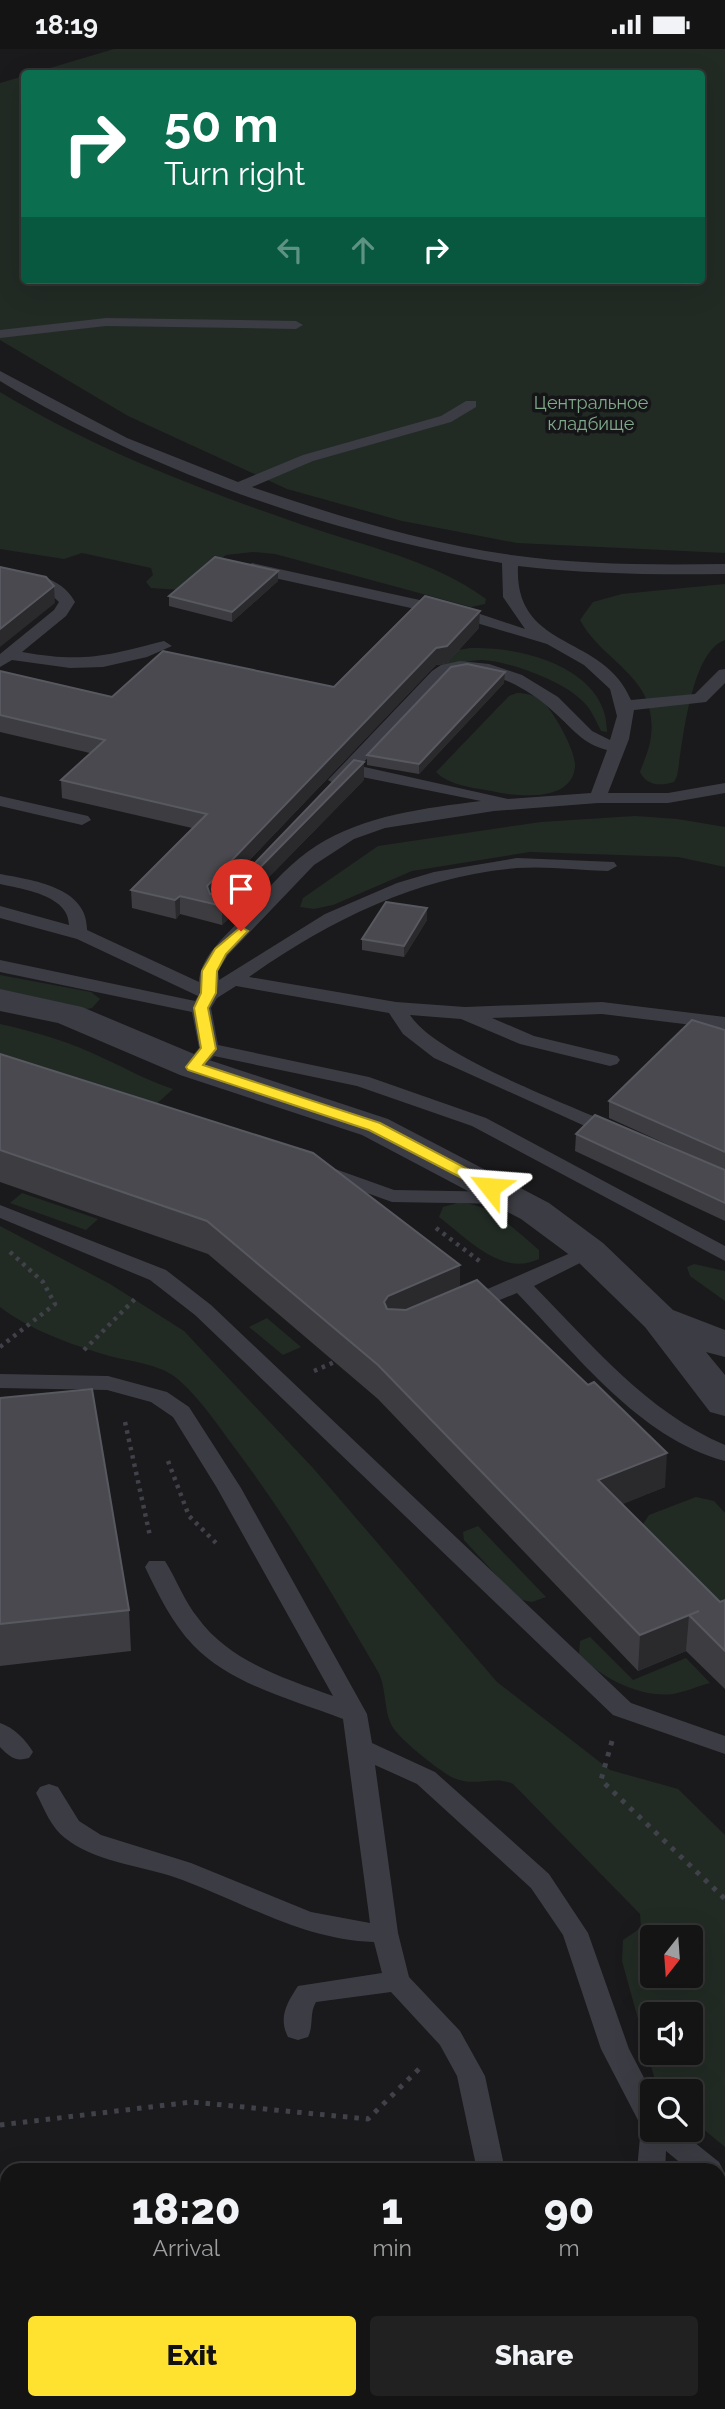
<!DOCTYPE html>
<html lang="en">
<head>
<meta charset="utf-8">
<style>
	body { margin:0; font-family:Raleway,sans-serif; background:#212122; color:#f1f3f6; height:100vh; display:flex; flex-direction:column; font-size:26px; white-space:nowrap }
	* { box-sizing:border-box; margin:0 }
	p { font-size:23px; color:#9d9ea0 }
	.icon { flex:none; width:38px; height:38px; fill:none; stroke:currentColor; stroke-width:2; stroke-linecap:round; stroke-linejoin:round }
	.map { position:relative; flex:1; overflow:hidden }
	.sheet { position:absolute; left:0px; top:2114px; width:726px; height:247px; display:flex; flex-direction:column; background:#141415; border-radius:21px 21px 0 0; box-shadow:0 7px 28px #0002,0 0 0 2px #333334 }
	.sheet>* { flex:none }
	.top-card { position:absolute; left:21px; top:21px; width:684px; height:214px; border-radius:7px; box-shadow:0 7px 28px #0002,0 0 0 2px #333334; background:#0b6e4f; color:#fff; overflow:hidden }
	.needle { width:46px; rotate:197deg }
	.fabs { position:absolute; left:640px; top:1876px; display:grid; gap:14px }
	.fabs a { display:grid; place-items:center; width:63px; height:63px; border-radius:7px; background:#141415; box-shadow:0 7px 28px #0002,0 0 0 2px #333334; font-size:35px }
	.pin { position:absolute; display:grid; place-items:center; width:60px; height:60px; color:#fff; margin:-72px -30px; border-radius:50% 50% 50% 0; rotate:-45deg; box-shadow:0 0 7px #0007 }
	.pin .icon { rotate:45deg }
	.me { position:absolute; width:77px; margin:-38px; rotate:298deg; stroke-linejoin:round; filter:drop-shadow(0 0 5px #0008) }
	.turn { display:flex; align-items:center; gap:24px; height:147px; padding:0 28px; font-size:32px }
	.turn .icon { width:91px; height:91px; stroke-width:2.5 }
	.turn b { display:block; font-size:49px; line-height:60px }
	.lanes { display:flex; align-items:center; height:66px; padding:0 28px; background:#0003; justify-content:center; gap:35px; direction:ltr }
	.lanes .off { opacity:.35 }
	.eta { display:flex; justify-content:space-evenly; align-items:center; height:119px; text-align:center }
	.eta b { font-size:42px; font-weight:800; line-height:49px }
	.cta { display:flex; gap:14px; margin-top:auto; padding:14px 28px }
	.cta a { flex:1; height:80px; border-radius:7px; background:#ffe22f; color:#111; font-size:28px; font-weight:800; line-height:80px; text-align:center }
	.cta a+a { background:#212122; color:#f1f3f6 }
	.status { display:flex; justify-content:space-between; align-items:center; height:49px; padding:0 35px; background:#141415; direction:ltr }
	.status svg { height:19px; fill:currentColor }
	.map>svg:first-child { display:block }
</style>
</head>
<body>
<div class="status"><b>18:19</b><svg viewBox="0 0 49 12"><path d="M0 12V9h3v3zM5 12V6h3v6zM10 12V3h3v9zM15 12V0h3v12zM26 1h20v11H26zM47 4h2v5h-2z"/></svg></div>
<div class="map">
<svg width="725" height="2360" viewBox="0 0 725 2360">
	<rect width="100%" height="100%" fill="#1a1a1c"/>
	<g fill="#212b24" fill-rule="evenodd">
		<polygon points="114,0 725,0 725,504 517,494 402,472 287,440 128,367 0,291 0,34 24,27 24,231 702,231 702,24 33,24"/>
		<path d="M 0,343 C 94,400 199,440 303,476 C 363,497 434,511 486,550 L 485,555 L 471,558 L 275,505 L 253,503 L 226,506 L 181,541 L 151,539 L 146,533 L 153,526 L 151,519 L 82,504 L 64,510 L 0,500 Z"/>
		<path d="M 725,535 L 725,591 C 690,603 683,695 677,727 L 674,733 C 660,737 647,737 640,723 C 644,712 650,699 651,687 C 658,627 604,615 580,571 L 593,553 L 622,545 Z"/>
		<path d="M 470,599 C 521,597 608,619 607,683 L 601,682 C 597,674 593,665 588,658 C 571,634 510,612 482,611 C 466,611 449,619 434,615 L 453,602 Z"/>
		<path d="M 517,644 C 525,644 535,646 542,652 C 553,661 577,704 575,718 C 571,755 515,747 491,742 C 474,739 448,736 436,723 L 509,647 Z"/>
		<polygon points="635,767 677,770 725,778 725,818 678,808 530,803 412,822 333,856 314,860 300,858 303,849 378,797 541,773"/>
		<polygon points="0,926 91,943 100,950 92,959 81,961 0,945"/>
		<path d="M 0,975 C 36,983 70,993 103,1009 C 127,1020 148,1032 173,1040 L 153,1058 L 0,1032 Z"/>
		<polygon points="22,1144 98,1170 86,1181 10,1154"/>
		<path d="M 457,1154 C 491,1153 513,1180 539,1201 L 539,1210 C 502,1228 468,1190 439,1168 L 443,1158 Z"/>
		<path d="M 0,1177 L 110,1235 L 184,1282 L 313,1419 L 497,1633 L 610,1721 L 678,1740 L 725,1786 L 725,2098 L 691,2070 L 691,2042 L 658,2042 L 622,1912 L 623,1891 L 641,1879 L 640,1865 L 513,1735 C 492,1725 472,1741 448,1726 C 434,1717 399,1690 392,1677 C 383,1660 387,1637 377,1621 C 333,1546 289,1471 237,1402 C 219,1378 202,1352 180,1332 C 161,1314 130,1313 106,1306 C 70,1295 30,1281 0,1258 ZM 653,1888 L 691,1888 L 691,1927 L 653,1927 ZM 653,1965 L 691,1965 L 691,2004 L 653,2004 Z"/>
		<polygon points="694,1215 725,1222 725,1252 690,1227 687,1218"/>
		<polygon points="267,1269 301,1298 283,1306 249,1278"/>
		<polygon points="696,1448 714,1452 725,1464 725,1561 638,1483 649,1466"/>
		<polygon points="478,1477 546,1548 532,1553 518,1550 464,1491 463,1483"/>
		<path d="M 590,1588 L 633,1631 L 686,1609 L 710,1634 C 698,1637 685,1643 673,1645 C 641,1649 600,1629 579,1605 L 580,1592 Z"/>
	</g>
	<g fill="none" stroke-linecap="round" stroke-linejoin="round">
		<g stroke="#404149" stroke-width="4.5" stroke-dasharray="3.5 5" stroke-linecap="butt">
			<polyline points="436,1179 482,1214"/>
			<polyline points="0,1298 55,1255 43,1233 9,1202"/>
			<polyline points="84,1301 135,1250"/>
			<polyline points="314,1322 339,1311"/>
			<polyline points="125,1373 150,1487"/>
			<polyline points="168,1412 189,1467 218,1496"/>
		</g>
		<g stroke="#404149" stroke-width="5" stroke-dasharray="4.5 7" stroke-linecap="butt">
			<polyline points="612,1692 601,1731 725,1850"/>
			<polyline points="0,2076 192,2053 368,2070 423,2016"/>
		</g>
		<g fill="#3c3c44" fill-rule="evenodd">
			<polygon points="106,269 296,272 303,276 296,280 106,277 0,289 0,281"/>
			<path d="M 0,322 L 127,389 L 238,433 L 303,406 L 441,367 L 466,352 L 476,352 L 476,358 L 451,373 L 313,412 L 252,438 C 335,466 423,494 511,506 C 582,516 654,516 725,515 L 725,525 C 656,526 587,525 518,517 C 514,603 604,584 631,651 L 695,645 L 719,621 L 725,620 L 725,634 L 706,653 L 634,661 L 629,690 L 608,744 L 668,744 L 725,734 L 725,744 L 668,754 L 598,754 L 494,762 L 385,779 L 354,790 L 314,816 L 228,906 L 218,922 L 219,931 L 325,865 L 397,834 L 434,823 L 517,809 L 614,813 L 617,817 L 608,822 C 578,821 548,817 517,819 C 419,827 329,871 249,928 L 396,953 L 465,958 L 602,953 L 725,968 L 725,980 L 602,965 L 492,969 L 534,987 L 617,1007 L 620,1011 L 617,1015 L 610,1017 L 520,995 L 461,970 L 410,966 C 437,1008 571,1056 621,1079 L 624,1083 L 621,1087 L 607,1087 L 434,1009 L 403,985 L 389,964 L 236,937 L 217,949 L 211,959 L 218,996 L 369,1028 L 486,1069 L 725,1197 L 725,1212 L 472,1077 L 357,1037 L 214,1007 L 200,1022 L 186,1022 L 183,1018 L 199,999 L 192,963 L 0,923 L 0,911 L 195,952 L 198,947 L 77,890 L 0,869 L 0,857 L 69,876 C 69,846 22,840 0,835 L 0,825 C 32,831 88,838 87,881 L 199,933 C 200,908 223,890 239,872 C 263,846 286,816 316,797 C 364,766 426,759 481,752 L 352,726 L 337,736 L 328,731 L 432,622 L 441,616 L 460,612 L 489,615 L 522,626 L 558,648 L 592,682 L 610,691 L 617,667 L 610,640 L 584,616 L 547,595 L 470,572 L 252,524 L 244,519 L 252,514 L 474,563 L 525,580 L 503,548 L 502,514 C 333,486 146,421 0,332 ZM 475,622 C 504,627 533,643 555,664 C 573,680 583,695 607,701 L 591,744 L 508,750 L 360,717 L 444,630 L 452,624 Z"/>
			<path d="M 0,519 C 28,525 60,525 75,553 L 66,567 L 22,603 C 84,614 105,607 164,592 L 172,597 L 147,608 L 103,618 L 70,619 L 12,611 L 0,618 L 0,605 L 54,561 L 59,553 L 43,538 L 0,529 Z"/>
			<polygon points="0,747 88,767 91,771 82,776 0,757"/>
			<polygon points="324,1116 394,1141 508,1143 518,1149 508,1155 392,1153 317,1126 314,1122 317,1118"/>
			<polygon points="0,1156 166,1221 211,1256 631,1654 725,1687 725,1705 613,1666 195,1266 150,1231 0,1169"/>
			<path d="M 589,1196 L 596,1198 L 600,1202 L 596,1206 L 534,1237 C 592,1296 647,1363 725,1396 L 725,1412 C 639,1389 576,1305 517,1244 L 468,1264 L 457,1257 L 460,1252 Z"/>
			<path d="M 0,1325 L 108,1327 L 167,1343 L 189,1358 L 241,1439 L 367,1665 L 372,1694 L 435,1723 L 549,1825 L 588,1884 L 629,2000 L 653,2046 L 653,2081 L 679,2081 L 719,2113 L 723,2121 L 719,2129 L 719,2121 L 689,2121 L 666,2102 L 665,2121 L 637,2121 L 641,2077 L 601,2000 L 563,1886 L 531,1839 L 417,1735 L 375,1716 L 398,1884 L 409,1928 L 460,1982 L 485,2027 L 505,2121 L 477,2121 L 457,2027 L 440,1996 L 391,1943 L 316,1953 C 309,1965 314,1976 308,1988 L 298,1991 L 288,1988 C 278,1968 287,1954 298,1937 L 382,1924 L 374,1893 C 300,1891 239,1850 171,1827 C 137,1816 93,1812 65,1789 C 51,1779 44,1759 36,1744 L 40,1738 L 49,1735 L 58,1738 L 79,1772 L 101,1786 L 191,1814 L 311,1863 L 370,1874 L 343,1670 C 294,1651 231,1636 193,1596 C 172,1574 158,1545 145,1518 L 149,1512 L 165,1512 C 177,1531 184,1552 198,1569 C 229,1612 284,1629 333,1647 L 217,1439 L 173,1368 L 151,1353 L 107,1341 L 0,1339 Z"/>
			<path d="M 0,1674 C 13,1678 26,1691 33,1703 L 29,1709 C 15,1713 10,1708 0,1698 Z"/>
			<polygon points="0,2212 7,2214 7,2238 0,2236"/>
			<polygon points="719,2219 725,2221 725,2248 719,2246"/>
			<rect x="48" y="2354" width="30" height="6"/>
			<polygon points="350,2354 380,2354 382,2360 352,2360"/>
			<rect x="504" y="2354" width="30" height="6"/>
			<polygon points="604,2354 634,2354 637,2360 607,2360"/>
		</g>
		<polygon fill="#3c3c44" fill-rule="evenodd" points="0,940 82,958 206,1010 388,1070 549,1154 603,1194 673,1261 725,1281 725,1308 706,1303 725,1326 725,1367 710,1363 645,1278 575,1210 521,1170 362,1086 180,1026 58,974 0,962"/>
	</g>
	<g fill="#3d3d41">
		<polygon points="278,522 278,532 232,573 169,557 169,547"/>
		<polygon points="479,579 447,614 436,616 217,845 226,844 364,731 222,876 180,865 176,870 132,859 131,841 192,779 62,749 61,731 90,704 0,683 0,622 112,648 334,638"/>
		<polygon points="505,623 504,634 419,725 367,716 367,706"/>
		<polygon points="427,859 427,871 404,908 362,901 362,890"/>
		<polygon points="725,981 725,1172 575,1102 576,1085 717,1118 609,1069 609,1052"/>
		<polygon points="0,1005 460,1238 665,1438 622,1455 720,1553 725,1551 725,1640 686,1602 638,1622 378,1350 208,1205 0,1133"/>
		<polygon points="0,1349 129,1561 131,1602 0,1617"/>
	</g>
	<g fill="#2a2a2d">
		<polygon points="278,522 278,532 232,573 232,563"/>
		<polygon points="54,537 55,554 0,598 0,580"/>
		<polygon points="480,562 479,579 447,614 436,616 207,855 207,837 436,599"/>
		<polygon points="505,623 504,634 419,725 419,715"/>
		<polygon points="364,713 364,731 222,876 222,857"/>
		<polygon points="180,847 180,865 176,870 175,851"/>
		<polygon points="427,859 427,871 404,908 404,897"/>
		<polygon points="460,1216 460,1249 388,1281 384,1253 388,1247"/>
		<polygon points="667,1404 665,1438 596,1466 598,1431"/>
		<polygon points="699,1562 689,1566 686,1602 638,1622 640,1586"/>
	</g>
	<g fill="#49494f" stroke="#585960" stroke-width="2">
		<polygon points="215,508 278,522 232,563 169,547"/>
		<polygon points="0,518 46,528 54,537 0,580"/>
		<polygon points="425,547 480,562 447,597 436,599 207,837 210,845 226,844 354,711 364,713 222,857 180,847 175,851 131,841 207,765 61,731 105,691 0,666 0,622 112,648 163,602 334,638"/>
		<polygon points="467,615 505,623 419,715 367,706 451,618"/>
		<polygon points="386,853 427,859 404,897 362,890"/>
		<polygon points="692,971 725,981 725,1103 609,1052"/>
		<polygon points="0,1005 313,1104 460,1216 388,1247 384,1253 387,1260 406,1261 477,1231 588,1336 594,1333 667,1404 598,1431 720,1553 725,1551 725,1602 689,1566 699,1562 640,1586 378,1316 207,1172 0,1101"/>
		<polygon points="595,1066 725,1121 725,1154 576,1085"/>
		<polygon points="92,1340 129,1561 0,1575 0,1349"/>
	</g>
	<polygon fill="#ffe22f" stroke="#a6931f" stroke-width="2" points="241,878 248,882 226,905 217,922 216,944 208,959 216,1000 203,1016 380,1074 496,1135 496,1141 485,1141 369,1081 188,1021 186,1018 201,999 194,959 201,944 202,922 215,900"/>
	<g text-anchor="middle" stroke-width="7" stroke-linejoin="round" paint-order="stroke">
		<g font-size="18" fill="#80aa8b" stroke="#151517">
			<text x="591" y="360">Центральное<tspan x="591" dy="21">кладбище</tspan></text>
		</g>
	</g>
</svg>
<div class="fabs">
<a><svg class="needle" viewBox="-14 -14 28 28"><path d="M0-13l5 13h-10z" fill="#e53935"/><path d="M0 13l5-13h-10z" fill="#9d9ea0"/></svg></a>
<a><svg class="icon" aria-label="sound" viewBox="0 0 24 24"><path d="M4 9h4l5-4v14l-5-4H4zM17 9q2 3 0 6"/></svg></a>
<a><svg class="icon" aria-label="search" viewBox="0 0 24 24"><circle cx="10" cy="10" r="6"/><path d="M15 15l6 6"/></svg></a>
</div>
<div class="pin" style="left:241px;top:882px;background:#d93025"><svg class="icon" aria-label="arrive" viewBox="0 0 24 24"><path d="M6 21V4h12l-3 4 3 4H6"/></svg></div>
<svg class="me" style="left:490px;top:1138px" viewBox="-20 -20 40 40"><path d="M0-17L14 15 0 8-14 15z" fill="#ffe22f" stroke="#fff" stroke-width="4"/></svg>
<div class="top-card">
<div class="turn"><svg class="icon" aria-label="right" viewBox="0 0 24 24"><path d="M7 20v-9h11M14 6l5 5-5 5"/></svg><div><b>50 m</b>Turn right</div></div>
<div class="lanes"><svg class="icon off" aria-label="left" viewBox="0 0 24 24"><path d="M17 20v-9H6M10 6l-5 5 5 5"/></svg><svg class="icon off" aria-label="ahead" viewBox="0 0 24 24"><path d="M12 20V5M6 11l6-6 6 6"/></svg><svg class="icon" aria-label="right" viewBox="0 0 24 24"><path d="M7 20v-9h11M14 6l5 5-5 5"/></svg></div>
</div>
<section class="sheet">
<div class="eta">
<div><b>18:20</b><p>Arrival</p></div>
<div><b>1</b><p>min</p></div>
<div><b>90</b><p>m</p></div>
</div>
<div class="cta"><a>Exit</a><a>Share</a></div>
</section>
</div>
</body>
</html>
